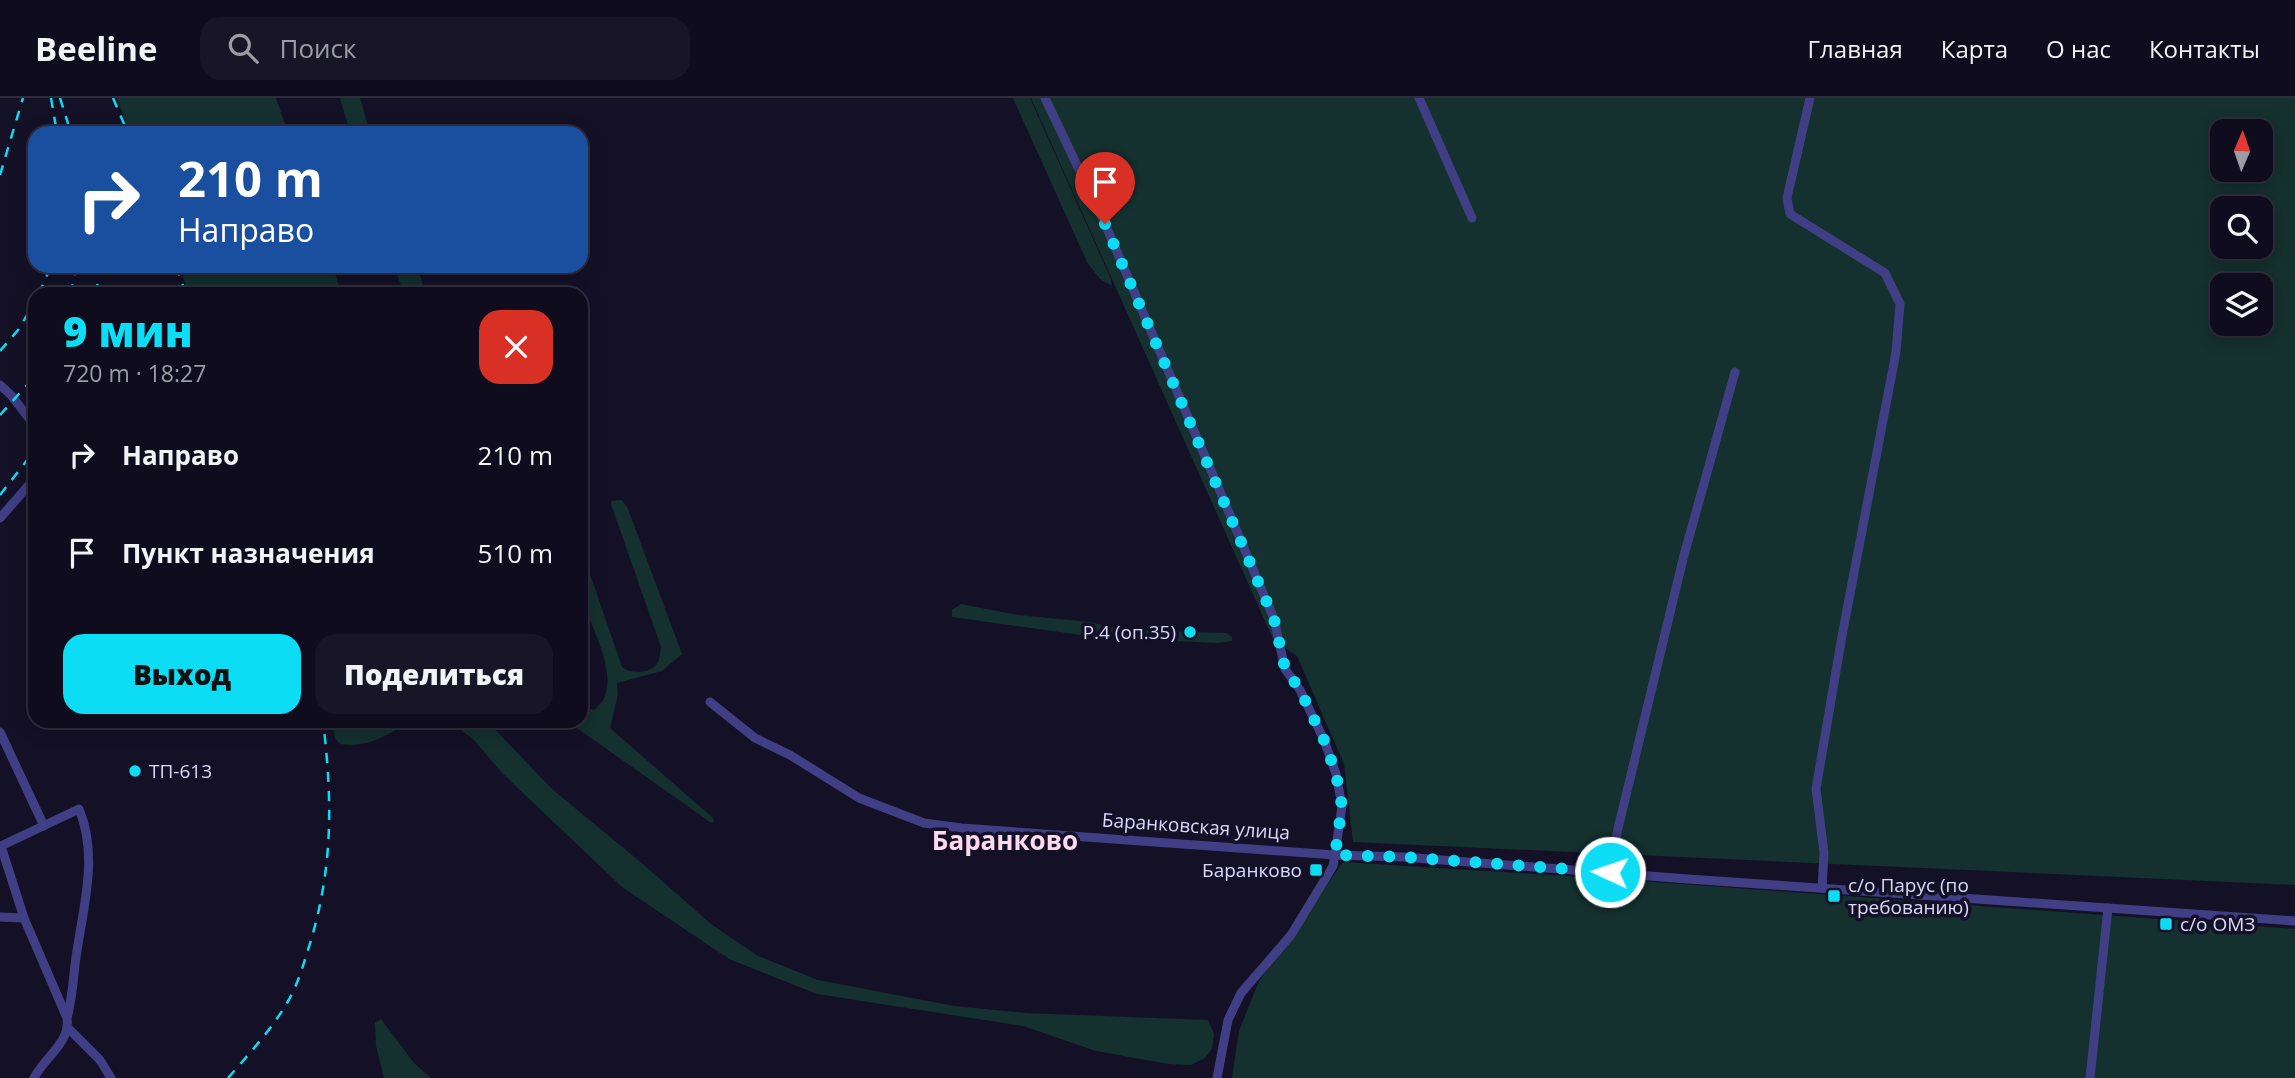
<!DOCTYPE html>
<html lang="ru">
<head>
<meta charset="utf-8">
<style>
	body { margin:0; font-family:"Open Sans",sans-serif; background:#181626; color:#f1f3f6; height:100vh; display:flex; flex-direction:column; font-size:26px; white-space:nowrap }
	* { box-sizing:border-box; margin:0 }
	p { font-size:23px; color:#9b9ca4 }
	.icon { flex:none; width:38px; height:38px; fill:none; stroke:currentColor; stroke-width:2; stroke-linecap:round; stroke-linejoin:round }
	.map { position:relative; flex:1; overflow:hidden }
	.panel { position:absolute; left:28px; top:189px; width:560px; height:441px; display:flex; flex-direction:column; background:#0f0d1d; border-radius:21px; box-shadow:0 4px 18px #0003,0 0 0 2px #2f2d3b }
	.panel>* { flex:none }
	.banner { position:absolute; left:28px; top:28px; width:560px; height:147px; border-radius:21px; box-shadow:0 4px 18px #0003,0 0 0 2px #2f2d3b; background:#1a4fa0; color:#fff; overflow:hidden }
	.needle { width:46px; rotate:2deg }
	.fabs { position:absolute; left:2210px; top:21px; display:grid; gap:14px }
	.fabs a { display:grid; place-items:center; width:63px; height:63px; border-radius:14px; background:#0f0d1d; box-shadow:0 4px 18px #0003,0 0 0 2px #2f2d3b; font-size:35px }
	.pin { position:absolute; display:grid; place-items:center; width:60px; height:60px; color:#fff; margin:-72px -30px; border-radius:50% 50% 50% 0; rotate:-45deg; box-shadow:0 0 7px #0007 }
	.pin .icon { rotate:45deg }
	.me { position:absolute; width:77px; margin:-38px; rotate:273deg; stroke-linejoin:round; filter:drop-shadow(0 0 5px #0008) }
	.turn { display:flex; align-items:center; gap:24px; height:147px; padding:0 35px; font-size:32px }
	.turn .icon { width:91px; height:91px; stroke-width:2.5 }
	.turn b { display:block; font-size:49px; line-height:60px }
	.round { display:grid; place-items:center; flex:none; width:74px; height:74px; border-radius:21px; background:#181626 }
	.summary { display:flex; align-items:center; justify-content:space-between; height:119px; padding:0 35px }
	h1 { font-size:42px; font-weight:800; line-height:52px; color:#0cddf5 }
	.cta { display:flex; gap:14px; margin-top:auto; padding:14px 35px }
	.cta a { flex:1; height:80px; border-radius:21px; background:#0cddf5; color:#111; font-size:28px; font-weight:800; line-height:80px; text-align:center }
	.cta a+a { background:#181626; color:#f1f3f6 }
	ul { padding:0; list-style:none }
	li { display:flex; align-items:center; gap:21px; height:98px; padding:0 35px }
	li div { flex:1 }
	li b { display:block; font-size:26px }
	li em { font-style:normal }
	header { display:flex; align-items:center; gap:42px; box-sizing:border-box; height:98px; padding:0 35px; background:#0f0d1d; border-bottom:2px solid #2f2d3b }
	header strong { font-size:33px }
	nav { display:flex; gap:38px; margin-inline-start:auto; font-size:24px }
	.search { width:490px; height:63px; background:#181626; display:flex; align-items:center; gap:18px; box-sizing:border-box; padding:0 24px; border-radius:21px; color:#9b9ca4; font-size:26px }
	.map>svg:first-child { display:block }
</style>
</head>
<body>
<header>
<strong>Beeline</strong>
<div class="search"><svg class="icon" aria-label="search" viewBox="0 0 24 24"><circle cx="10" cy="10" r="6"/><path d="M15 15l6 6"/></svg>Поиск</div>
<nav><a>Главная</a><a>Карта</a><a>О нас</a><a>Контакты</a></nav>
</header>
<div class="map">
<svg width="2295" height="980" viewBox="0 0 2295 980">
	<rect width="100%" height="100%" fill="#141127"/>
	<g fill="#14302f" fill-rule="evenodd">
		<polygon points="117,0 276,0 288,35 130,35"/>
		<polygon points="340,0 360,0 370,35 350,35"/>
		<polygon points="1013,0 1030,0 1111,181 1112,188 1100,181 1087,164"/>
		<path d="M 1031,0 L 2295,0 L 2295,787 L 1353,744 L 1344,666 L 1297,558 L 1273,541 ZM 2222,33 L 2261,33 L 2261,72 L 2222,72 ZM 2222,110 L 2261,110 L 2261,149 L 2222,149 ZM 2222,187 L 2261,187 L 2261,226 L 2222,226 Z"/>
		<polygon points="179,168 333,168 341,196 189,196"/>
		<polygon points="394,168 417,168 426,196 404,196"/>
		<path d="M 622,402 L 628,411 L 682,556 L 662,573 L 617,585 L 618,596 L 610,630 L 713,720 L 714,724 L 710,724 L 567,623 L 581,623 L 581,609 L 594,612 C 629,586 586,525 581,494 C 579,480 581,464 581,450 L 622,569 C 631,576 648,576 656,567 C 660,562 660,555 661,549 L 611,406 L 611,403 Z"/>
		<polygon points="961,506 1018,517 1090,524 1109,529 1153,533 1226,535 1232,539 1232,543 1218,545 1103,540 952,519 952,512"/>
		<path d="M 331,623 L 409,623 C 388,638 367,650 340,646 L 335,640 Z"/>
		<polygon points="449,623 487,623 552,691 644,767 711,826 758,858 818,882 954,908 1025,915 1208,922 1214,936 1212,951 1205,960 1191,967 1169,966 1096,953 1023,928 817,896 729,861 622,789 502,675 474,642"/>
		<polygon points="1343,764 1599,780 2295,831 2295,980 1232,980 1239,933 1259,883"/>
		<polygon points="381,921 414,965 431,980 384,980 376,948 375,925"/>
	</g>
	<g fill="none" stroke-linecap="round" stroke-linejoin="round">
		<g stroke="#403e84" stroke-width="9">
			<polyline points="1419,0 1472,120"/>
			<polyline points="1810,0 1787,100 1790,116 1885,175 1900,206 1896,254 1842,538 1816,691 1824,755 1822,790"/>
			<polyline points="0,287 11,297 35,328"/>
			<polyline points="0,420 35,380"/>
			<polyline points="710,604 755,640 790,657 859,700 924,725 961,730 1335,757 1342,708 1336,676 1324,642 1300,592 1285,571 1274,521 1222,398 1105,126 1045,0"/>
			<polyline points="0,634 44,728"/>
			<polyline points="1610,774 1616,739 1683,461 1735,274"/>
			<polyline points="0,819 24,820"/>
			<polyline points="68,930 100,962 111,980"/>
			<path d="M 34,980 C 44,960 71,944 67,920 L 24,820 L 1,748 L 79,711 C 100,761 81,816 75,867 C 73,885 72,902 67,920"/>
			<polyline points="1217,980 1228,922 1241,895 1291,837 1333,768 1335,757 1403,759 1688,781 2295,823"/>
			<polyline points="2090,980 2108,810"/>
		</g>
		<g stroke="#0cddf5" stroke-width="2.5" stroke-dasharray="10 9" stroke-linecap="butt">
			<polyline points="51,0 57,35"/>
			<polyline points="60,0 71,35"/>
			<polyline points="113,0 128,35"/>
			<polyline points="0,77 23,0"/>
			<polyline points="176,168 186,196"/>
			<polyline points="39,196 51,168"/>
			<polyline points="71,196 76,168"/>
			<polyline points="97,196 98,168"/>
			<polyline points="0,253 19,231 35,203"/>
			<polyline points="0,317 35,278"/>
			<polyline points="0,397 35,352"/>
			<path d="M 228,980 C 249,956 271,932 287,905 C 296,890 302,872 307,855 C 333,775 333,706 323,623"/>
		</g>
	</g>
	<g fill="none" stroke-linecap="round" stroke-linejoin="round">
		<polyline stroke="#0cddf5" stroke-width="12" stroke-dasharray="0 21.6" points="1105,126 1274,521 1285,570 1300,592 1324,642 1336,676 1342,708 1335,757 1403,759 1610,774"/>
	</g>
	<g fill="#0cddf5" stroke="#141127" stroke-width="2.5">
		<circle cx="1190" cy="534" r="7"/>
		<circle cx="135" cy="673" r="7"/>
		<rect x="1309" y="765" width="14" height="14" rx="3.5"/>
		<rect x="1827" y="791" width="14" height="14" rx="3.5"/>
		<rect x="2159" y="819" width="14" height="14" rx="3.5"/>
	</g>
	<g text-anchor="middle" stroke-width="7" stroke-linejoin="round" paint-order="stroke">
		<g font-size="19" fill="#dcd8fd" stroke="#141127" text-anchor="start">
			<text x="1176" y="541" text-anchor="end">Р.4 (оп.35)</text>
			<text x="149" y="680">ТП-613</text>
			<text x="1302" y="779" text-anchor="end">Баранково</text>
			<text x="1848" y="794">с/о Парус (по<tspan x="1848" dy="22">требованию)</tspan></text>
			<text x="2180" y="833">с/о ОМЗ</text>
		</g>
		<g font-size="19" fill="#dcd8fd" stroke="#141127">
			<text transform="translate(1196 728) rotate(4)" y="7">Баранковская улица</text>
		</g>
		<g font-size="26" font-weight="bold" fill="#fedaf0" stroke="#141127">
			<text x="1005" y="752">Баранково</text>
		</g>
	</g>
</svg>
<div class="fabs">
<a><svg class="needle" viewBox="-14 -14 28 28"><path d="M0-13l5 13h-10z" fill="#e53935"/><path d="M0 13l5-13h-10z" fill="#9b9ca4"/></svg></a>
<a><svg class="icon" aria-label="search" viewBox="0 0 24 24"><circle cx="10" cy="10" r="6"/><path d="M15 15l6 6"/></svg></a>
<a><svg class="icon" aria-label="layers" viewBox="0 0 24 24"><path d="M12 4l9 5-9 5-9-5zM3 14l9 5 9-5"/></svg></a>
</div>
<div class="pin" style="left:1105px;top:126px;background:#d93025"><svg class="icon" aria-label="arrive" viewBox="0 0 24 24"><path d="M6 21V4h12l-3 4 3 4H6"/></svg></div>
<svg class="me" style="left:1610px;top:774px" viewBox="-20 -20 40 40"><circle r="17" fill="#0cddf5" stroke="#fff" stroke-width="3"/><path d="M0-11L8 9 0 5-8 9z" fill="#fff"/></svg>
<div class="banner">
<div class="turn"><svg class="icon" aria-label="right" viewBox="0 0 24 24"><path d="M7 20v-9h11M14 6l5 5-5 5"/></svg><div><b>210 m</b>Направо</div></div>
</div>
<section class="panel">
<div class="summary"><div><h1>9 мин</h1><p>720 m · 18:27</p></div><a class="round" style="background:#d93025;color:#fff"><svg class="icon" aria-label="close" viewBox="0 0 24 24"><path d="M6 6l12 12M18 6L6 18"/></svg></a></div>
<ul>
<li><svg class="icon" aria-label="right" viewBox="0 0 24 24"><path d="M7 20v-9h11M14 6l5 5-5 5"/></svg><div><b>Направо</b></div><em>210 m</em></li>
<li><svg class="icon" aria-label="arrive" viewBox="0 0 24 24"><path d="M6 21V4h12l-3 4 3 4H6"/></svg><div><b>Пункт назначения</b></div><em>510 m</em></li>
</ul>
<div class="cta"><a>Выход</a><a>Поделиться</a></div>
</section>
</div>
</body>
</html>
